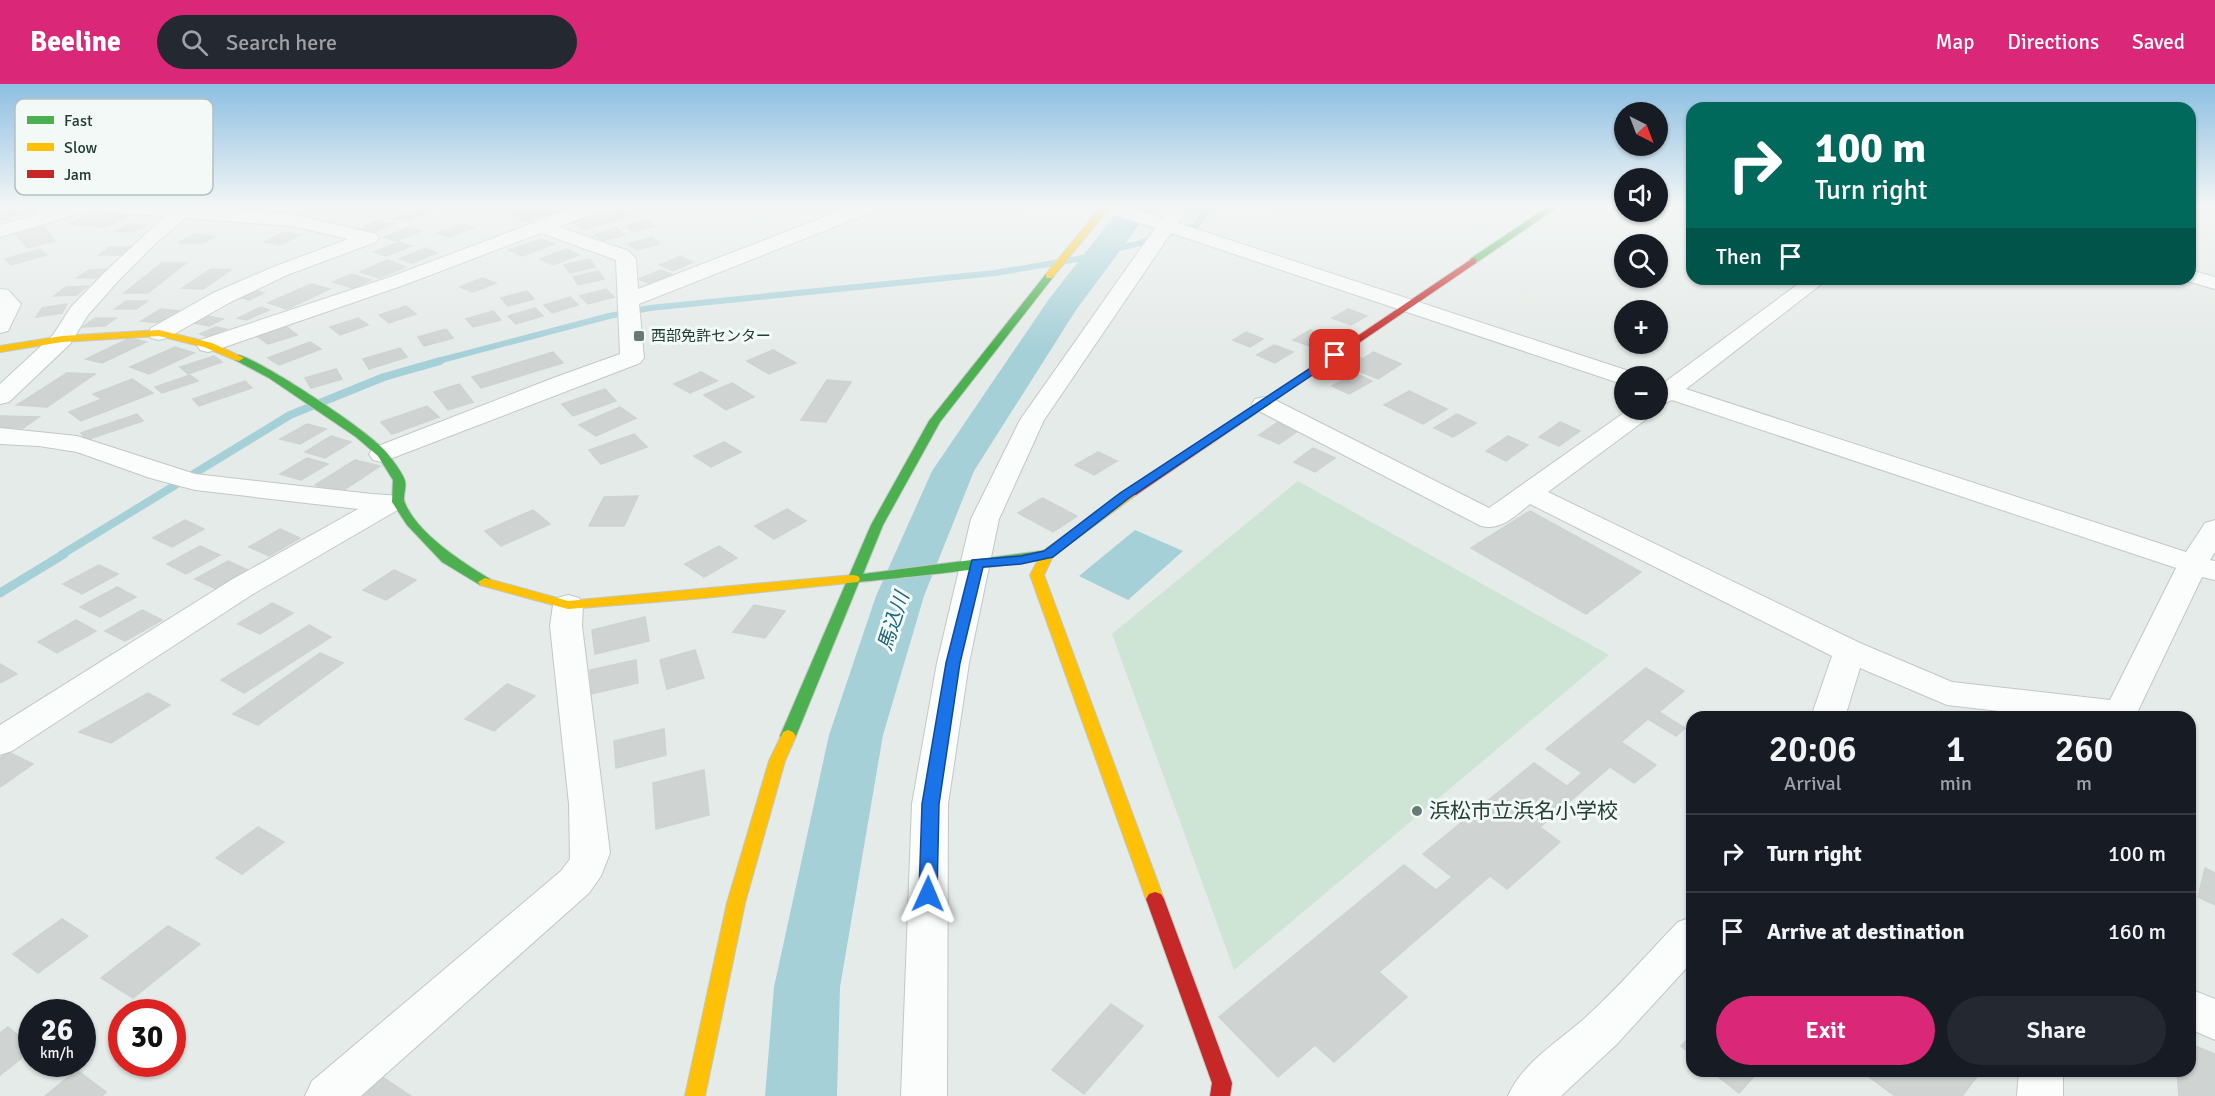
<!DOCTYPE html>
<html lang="en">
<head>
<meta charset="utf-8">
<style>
	body { margin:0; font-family:Signika,"Noto Sans JP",sans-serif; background:#242831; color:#f1f3f6; height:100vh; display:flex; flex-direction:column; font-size:22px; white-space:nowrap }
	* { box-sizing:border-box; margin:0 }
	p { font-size:20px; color:#9ea1a6 }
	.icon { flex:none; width:33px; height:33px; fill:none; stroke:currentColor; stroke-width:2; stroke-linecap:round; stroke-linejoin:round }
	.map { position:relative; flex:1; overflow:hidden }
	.panel { position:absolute; left:1686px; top:627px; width:510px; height:366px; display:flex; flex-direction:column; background:#171b24; border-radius:18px; box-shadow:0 2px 4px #0004 }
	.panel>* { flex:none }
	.guide { position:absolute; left:1686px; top:18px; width:510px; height:183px; border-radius:18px; box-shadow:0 2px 4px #0004; background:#00695c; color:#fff; overflow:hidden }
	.needle { width:39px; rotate:138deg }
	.fabs { position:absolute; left:1614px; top:18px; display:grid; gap:12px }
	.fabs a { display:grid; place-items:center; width:54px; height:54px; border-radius:50%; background:#171b24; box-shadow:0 2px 4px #0004; font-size:30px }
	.speed { position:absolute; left:18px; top:915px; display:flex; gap:12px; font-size:30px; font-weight:700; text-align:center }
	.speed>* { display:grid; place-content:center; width:78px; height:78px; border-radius:50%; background:#171b24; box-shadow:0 2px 4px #0004; line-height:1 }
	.speed small { font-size:15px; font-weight:400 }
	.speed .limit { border:9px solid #d22; background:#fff; color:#111 }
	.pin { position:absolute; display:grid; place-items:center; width:51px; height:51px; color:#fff; margin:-26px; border-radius:12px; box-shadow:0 3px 9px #0006 }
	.me { position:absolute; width:66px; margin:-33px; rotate:1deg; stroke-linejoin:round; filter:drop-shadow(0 0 4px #0008) }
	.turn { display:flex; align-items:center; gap:21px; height:126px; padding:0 30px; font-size:27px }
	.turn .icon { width:78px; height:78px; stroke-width:2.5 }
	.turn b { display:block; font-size:42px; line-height:51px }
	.then { display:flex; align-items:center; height:57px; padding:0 30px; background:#0003; gap:12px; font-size:22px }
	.eta { display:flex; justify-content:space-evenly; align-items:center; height:102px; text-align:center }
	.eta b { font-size:36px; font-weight:600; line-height:42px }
	.button { display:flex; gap:12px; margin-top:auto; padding:12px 30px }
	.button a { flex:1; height:69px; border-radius:36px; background:#db2777; color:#fff; font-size:24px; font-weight:600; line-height:69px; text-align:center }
	.button a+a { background:#242831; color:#f1f3f6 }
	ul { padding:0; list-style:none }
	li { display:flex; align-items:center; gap:18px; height:78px; padding:0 30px; border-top:2px solid #363941 }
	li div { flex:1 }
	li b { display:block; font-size:22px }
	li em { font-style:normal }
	header { display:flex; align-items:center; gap:36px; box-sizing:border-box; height:84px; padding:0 30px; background:#db2777; color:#fff }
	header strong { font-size:28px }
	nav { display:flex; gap:33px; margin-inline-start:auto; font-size:21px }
	.search { width:420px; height:54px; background:#242831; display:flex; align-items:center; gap:15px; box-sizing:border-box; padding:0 21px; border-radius:33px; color:#9ea1a6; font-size:22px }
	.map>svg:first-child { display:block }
</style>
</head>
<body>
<header>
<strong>Beeline</strong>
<div class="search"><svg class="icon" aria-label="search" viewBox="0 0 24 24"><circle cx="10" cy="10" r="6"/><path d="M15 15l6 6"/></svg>Search here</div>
<nav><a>Map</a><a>Directions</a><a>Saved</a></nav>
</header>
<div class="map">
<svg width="2215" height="1012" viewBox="0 0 2215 1012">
	<rect width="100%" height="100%" fill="#e5ebe8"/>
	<polygon fill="#cee4d5" points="1298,397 1609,571 1234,886 1112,550"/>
	<polygon fill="#a6d0d8" points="1135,446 1183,467 1128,516 1079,492"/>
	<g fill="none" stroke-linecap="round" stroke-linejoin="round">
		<polyline stroke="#a6d0d8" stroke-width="6" points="434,278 609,232 650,224 995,189 1089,173 1102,167 1133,161 1196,142 1209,122"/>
		<polyline stroke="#a6d0d8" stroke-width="8" points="61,471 290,331 384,293 440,277"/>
		<polyline stroke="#a6d0d8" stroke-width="9" points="0,509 64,470"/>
		<polygon fill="#a6d0d8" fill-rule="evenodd" points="1122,122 1153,122 1076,226 974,387 924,512 883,651 840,903 837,1012 765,1012 774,903 829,651 876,512 932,387 1049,215"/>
	</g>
	<g fill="#cfd4d2" stroke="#ced3d1" stroke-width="1.5">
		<polygon points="25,122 33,122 37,127 0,136 0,128"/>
		<polygon points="516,122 574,122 526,138 503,127"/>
		<polygon points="419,124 431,128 407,137 395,134"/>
		<polygon points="619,125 629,132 583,146 573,138"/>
		<polygon points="95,128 131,131 105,143 69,140"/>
		<polygon points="647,136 655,142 633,148 625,142"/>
		<polygon points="376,137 392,140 373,149 357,146"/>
		<polygon points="129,140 146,141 133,148 115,147"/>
		<polygon points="462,140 474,143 450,153 438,149"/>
		<polygon points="42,141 55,157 27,164 14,148"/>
		<polygon points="410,143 421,147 397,157 385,153"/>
		<polygon points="617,144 625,151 602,157 594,151"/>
		<polygon points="284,148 300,151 280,161 264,158"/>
		<polygon points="195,150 215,152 204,159 178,159"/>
		<polygon points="651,153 660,160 637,166 628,160"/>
		<polygon points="541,155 554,160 522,172 509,166"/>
		<polygon points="399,158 411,162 386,172 374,168"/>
		<polygon points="110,163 131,163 120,171 99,171"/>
		<polygon points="425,164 437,169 412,179 399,175"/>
		<polygon points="40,165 47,171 11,181 5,175"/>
		<polygon points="566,165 579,171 553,181 540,175"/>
		<polygon points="680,172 693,178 673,187 660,181"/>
		<polygon points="590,175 595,183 570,189 564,181"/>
		<polygon points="387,176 406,183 379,194 360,188"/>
		<polygon points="162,179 186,179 148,209 124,209"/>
		<polygon points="110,185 99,194 77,194 89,186"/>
		<polygon points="211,185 231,186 203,205 182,204"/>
		<polygon points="660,186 674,191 653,201 639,195"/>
		<polygon points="598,187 604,195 578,201 573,193"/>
		<polygon points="351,190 371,196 353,204 333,198"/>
		<polygon points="482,194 496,199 473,208 460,203"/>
		<polygon points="311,200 330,205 287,225 268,219"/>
		<polygon points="88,202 76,211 54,212 66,203"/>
		<polygon points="606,205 614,213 588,220 580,212"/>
		<polygon points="254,206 264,209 249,216 239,213"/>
		<polygon points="527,207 534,215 508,222 501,214"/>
		<polygon points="570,213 578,221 552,229 544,221"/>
		<polygon points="126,217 147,217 136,225 115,225"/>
		<polygon points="67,220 62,229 36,233 42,224"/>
		<polygon points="406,222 416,230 389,239 379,231"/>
		<polygon points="261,223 269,226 246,236 238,234"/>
		<polygon points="535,224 543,232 516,240 508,232"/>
		<polygon points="161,225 181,227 161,239 141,237"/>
		<polygon points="1348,225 1367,232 1351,241 1332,234"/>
		<polygon points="493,227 501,236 473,243 466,235"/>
		<polygon points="208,232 223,235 209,242 194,239"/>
		<polygon points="95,234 116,234 105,242 83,243"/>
		<polygon points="358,234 368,241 340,251 330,243"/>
		<polygon points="216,243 226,245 209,253 200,250"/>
		<polygon points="287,243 297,251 268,260 258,253"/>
		<polygon points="446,245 453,254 424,262 418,253"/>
		<polygon points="1310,246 1328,253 1312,263 1293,256"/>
		<polygon points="1246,248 1263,255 1250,263 1233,256"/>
		<polygon points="130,254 146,258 102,279 86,275"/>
		<polygon points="310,258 321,265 279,281 268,274"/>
		<polygon points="1274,261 1293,268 1275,279 1257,271"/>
		<polygon points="175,263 194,269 149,290 130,283"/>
		<polygon points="400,264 407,273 369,285 363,275"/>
		<polygon points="773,266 796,279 769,290 747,277"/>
		<polygon points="553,268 563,279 481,304 472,293"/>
		<polygon points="1373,268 1401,280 1378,295 1339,279 1352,271 1363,275"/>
		<polygon points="214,272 222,278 188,290 180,283"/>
		<polygon points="336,285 342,295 311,304 305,294"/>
		<polygon points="701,288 717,297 690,309 674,300"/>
		<polygon points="67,289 95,290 47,323 17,321"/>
		<polygon points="1355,289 1372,297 1349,310 1332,302"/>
		<polygon points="190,291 198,297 162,309 155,303"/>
		<polygon points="132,295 153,309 81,337 69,328 102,315 93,310"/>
		<polygon points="827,296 851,298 826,338 801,336"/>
		<polygon points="245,297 252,304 199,322 193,315"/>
		<polygon points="732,299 754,313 726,326 704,311"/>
		<polygon points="459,300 473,318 448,326 434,308"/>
		<polygon points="605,305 616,317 573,332 562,320"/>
		<polygon points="1409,307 1447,325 1423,340 1384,321"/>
		<polygon points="427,322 439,333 392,350 381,338"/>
		<polygon points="620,323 636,334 596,352 579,341"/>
		<polygon points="137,330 143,337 86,356 81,349"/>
		<polygon points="1457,330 1476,339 1453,353 1434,344"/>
		<polygon points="0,332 39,333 23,344 0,343"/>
		<polygon points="1278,338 1298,347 1279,360 1259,351"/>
		<polygon points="1560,338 1580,347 1559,362 1539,353"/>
		<polygon points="307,340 326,345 300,360 280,355"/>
		<polygon points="634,350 647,363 601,380 589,366"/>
		<polygon points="331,352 351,358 325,374 305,368"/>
		<polygon points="1508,352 1528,361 1506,377 1486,367"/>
		<polygon points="724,358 741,368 711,383 694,372"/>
		<polygon points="1313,364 1335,374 1315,388 1294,378"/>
		<polygon points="1098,368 1117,377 1094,391 1075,381"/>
		<polygon points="307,374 328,380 301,396 280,390"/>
		<polygon points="355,376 380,382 341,408 315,401"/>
		<polygon points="638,412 624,442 589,442 604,413"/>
		<polygon points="1042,414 1077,432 1053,448 1018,429"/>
		<polygon points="787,425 806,437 774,455 755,442"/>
		<polygon points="533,426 550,440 501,462 485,447"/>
		<polygon points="1530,427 1641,488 1586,530 1471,464"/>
		<polygon points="185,436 204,445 172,463 153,454"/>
		<polygon points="280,445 300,454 269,472 249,463"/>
		<polygon points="200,462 220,471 186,490 167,480"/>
		<polygon points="719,462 737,474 704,493 685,480"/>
		<polygon points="228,477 248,486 216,505 195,495"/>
		<polygon points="99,481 118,490 82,510 63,500"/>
		<polygon points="394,486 416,496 386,516 363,506"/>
		<polygon points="117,503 136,513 100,533 80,523"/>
		<polygon points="272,519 293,529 260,550 238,540"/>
		<polygon points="754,521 785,527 765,554 733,548"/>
		<polygon points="142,526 162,536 125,557 105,547"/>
		<polygon points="645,533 649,557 595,570 592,546"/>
		<polygon points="76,536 96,547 57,569 38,558"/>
		<polygon points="309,541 331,553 244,609 221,596"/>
		<polygon points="695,566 704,594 667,605 660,576"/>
		<polygon points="320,569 343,579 258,641 233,630"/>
		<polygon points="636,576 638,599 591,610 590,586"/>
		<polygon points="0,580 17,590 0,599"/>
		<polygon points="1646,584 1684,607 1659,628 1685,644 1676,652 1648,635 1621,658 1656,681 1634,699 1610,683 1540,743 1560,758 1507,805 1490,792 1379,888 1407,913 1334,978 1315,961 1278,993 1219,933 1404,781 1436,806 1452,793 1423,770 1534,679 1567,702 1582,689 1546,665"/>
		<polygon points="507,600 535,612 494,647 465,635"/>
		<polygon points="148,609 170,621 111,659 79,648"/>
		<polygon points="664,645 666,671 616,684 614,657"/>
		<polygon points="8,668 33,680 0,703 0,674"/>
		<polygon points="704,686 709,731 656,745 653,699"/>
		<polygon points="258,743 284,758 242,790 216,774"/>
		<polygon points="2205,784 2215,789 2215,821 2198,813"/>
		<polygon points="62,835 88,852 38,889 13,870"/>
		<polygon points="168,842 200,860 133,914 101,894"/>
		<polygon points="1111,920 1143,942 1084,1010 1052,986"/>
		<polygon points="8,943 32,962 32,966 0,991 0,949"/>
		<polygon points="1692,951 1692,971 1681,962"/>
		<polygon points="2190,960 2215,970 2215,1012 2179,1012 2177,987 2190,987"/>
		<polygon points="77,986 106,1008 102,1012 45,1012"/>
		<polygon points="1711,987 1759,987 1739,1009"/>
		<polygon points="1872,987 1975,987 1979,990 1962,1012 1895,1012 1868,992"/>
		<polygon points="379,991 411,1012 357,1012"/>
	</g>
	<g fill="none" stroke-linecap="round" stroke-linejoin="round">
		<g stroke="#c2c8c5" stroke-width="2">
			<g id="street">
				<polygon points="67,122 197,122 292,130 376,150 379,154 376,158 287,191 229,219 167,254 159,256 151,254 148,249 151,244 213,209 273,183 348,155 292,142 186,134 156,159 120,195 88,231 70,260 9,318 0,320 0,300 53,251 71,223 106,187 165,132 106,128 98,124 0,153 0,141"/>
				<polygon points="578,122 605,122 603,126 559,143 629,167 636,175 638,205 852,122 879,122 877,126 639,220 644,274 640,279 382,378 373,376 369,370 373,364 556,293 620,270 616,176 541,149 404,201 216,266 208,268 200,266 197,261 200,256 390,193"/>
				<polygon points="1105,122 1127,122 1162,134 1170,122 1189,122 1178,139 1632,288 1635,292 1624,292 1624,300 1616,298 1171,149 1044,336 999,435 969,579 948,720 947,1012 901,1012 912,720 937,579 971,435 1020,336 1155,144 1106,128"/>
				<polygon points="2190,186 2215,193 2215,205 2183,196 2190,195"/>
				<path d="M 1805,195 L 1828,195 L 1686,305 L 2186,468 L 2205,439 L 2215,436 L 2215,468 L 2210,476 L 2215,477 L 2215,496 L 2202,493 L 2135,633 L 2051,633 L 1947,621 L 1860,584 L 1845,633 L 1811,633 L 1832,572 L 1530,420 C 1515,432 1501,447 1481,442 L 1255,325 L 1252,320 L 1255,315 L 1264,313 L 1273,315 L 1489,424 L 1628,326 L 1655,326 L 1652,331 L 1548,408 L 1860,559 L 1952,598 L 2110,616 L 2176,484 L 1672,316 L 1658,322 L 1658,297 L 1665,298 Z"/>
				<polygon points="0,205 8,206 21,220 8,247 0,249"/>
				<polygon points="0,344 77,352 195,390 372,410 401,412 405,418 401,424 253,510 12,667 0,671 0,641 231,496 358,425 195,406 150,394 77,368 39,362 0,360"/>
				<polygon points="568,511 579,514 583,521 582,542 610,769 601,792 589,809 361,1012 305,1012 312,997 561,787 570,775 569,720 550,542 553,521 557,514"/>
				<path d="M 1692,833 L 1692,878 L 1616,961 L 1561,1012 L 1508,1012 C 1523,978 1558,958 1585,934 C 1618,904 1647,870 1678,838 Z"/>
				<polygon points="2190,905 2215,915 2215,956 2190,945"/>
				<polygon points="2019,987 2063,987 2063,1012 2017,1012"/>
			</g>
		</g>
		<g stroke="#c0c8c5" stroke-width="2">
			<g id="fast">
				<polygon points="1549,122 1559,122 1476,179 1470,179 1470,175"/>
				<path d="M 1046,190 L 1054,192 L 940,338 L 883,441 L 863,490 L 1048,466 L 1055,470 C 1045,480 886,495 859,498 L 796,652 L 793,656 L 783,656 L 780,652 L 871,441 L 929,337 Z"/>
				<path d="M 239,271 C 265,279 371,348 388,370 C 393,377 403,389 405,397 C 407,404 402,413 405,419 C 417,449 463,479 490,495 L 492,498 L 490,501 L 480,501 L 442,478 L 407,441 L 392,418 L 393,396 L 378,372 L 356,353 L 269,294 L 235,276 L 235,272 Z"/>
			</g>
		</g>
		<g stroke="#c0c8c5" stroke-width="2">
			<g id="slow">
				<polygon points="1102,122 1111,122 1052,194 1046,194 1046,190"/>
				<polygon points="159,246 212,259 244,274 239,277 235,276 204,263 159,252 62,258 0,268 0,262 62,252"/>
				<polygon points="1132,404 1136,405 1138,408 1136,411 1053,472 1044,491 1164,815 1161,820 1155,822 1149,820 1146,815 1030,491 1043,467"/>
				<polygon points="853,491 858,492 860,495 858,498 705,514 568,525 480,501 478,498 485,494 568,517"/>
				<polygon points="788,646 793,648 796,652 785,677 745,819 705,1012 685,1012 727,819 769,677 783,648"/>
			</g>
		</g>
		<g stroke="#c0c8c5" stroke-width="2">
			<g id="jam">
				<polygon points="1473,174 1476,175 1476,179 1136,411 1128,411 1126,408"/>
				<polygon points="1155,808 1161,810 1164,815 1232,999 1230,1012 1210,1012 1212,999 1146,815 1149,810"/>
			</g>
		</g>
		<use href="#street" fill="#fbfcfc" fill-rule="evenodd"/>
		<use href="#fast" fill="#4caf50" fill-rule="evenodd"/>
		<use href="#slow" fill="#ffc107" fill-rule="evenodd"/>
		<use href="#jam" fill="#c62828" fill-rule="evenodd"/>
	</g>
	<linearGradient id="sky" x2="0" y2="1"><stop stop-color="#8dbfe2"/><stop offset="0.46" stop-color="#f3f6f5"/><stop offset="1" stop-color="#f3f6f5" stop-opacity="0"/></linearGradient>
	<rect width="2215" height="264" fill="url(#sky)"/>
	<polygon fill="#1a73e8" stroke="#114b97" stroke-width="1.5" points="1335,268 1341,271 1339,273 1129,414 1053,473 1021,480 983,483 960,579 939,720 937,810 935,815 928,817 922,815 919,810 922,720 946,579 972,476 1021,472 1044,467 1120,409"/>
	<g fill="#667b75" stroke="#f3f9f6" stroke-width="2">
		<rect x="633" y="246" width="12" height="12" rx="3"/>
		<circle cx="1417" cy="727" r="6"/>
	</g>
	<g text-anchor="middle" stroke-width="6" stroke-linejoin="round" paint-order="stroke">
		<g font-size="15" fill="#223e37" stroke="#f3f9f6" text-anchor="start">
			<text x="651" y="257">西部免許センター</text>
		</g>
		<g font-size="20" font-style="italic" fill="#1c687a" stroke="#f3f9f6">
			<text transform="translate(893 537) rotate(-72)" y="7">馬込川</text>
		</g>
		<g font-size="21" fill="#223e37" stroke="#f3f9f6" text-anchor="start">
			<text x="1429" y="734">浜松市立浜名小学校</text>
		</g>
	</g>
	<rect x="15" y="15" width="198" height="96" rx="9" fill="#f3f9f6" stroke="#b4c1bd" stroke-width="1.5"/>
	<rect x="27" y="32" width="27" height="8" fill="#4caf50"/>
	<rect x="27" y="59" width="27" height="8" fill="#ffc107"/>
	<rect x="27" y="86" width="27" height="8" fill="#c62828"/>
	<g font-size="16" fill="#223e37">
		<text x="64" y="42">Fast</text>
		<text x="64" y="69">Slow</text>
		<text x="64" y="96">Jam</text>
	</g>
</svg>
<div class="fabs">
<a><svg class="needle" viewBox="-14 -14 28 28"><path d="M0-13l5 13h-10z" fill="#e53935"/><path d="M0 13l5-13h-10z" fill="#9ea1a6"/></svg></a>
<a><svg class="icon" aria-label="sound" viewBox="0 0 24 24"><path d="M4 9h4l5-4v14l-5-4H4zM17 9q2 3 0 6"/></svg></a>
<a><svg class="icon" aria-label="search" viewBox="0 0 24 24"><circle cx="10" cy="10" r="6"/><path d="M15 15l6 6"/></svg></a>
<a>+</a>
<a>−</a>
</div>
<div class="speed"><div>26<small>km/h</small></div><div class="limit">30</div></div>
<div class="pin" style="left:1335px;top:271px;background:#d93025"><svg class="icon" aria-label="arrive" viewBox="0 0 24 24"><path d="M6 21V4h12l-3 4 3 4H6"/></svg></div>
<svg class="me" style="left:928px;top:810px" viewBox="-20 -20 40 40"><path d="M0-17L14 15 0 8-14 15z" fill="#1a73e8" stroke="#fff" stroke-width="4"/></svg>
<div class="guide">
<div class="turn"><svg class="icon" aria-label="right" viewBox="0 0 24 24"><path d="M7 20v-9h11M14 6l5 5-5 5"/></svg><div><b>100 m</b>Turn right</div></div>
<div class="then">Then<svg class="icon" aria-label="arrive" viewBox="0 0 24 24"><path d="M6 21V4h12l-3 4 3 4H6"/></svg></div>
</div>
<section class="panel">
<div class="eta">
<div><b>20:06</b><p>Arrival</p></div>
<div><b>1</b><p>min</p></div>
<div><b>260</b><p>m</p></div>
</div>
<ul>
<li><svg class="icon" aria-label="right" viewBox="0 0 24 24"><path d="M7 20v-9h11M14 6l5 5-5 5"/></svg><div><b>Turn right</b></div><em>100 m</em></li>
<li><svg class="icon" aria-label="arrive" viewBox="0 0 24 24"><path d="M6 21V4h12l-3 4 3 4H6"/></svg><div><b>Arrive at destination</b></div><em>160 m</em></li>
</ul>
<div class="button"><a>Exit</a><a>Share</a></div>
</section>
</div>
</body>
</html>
